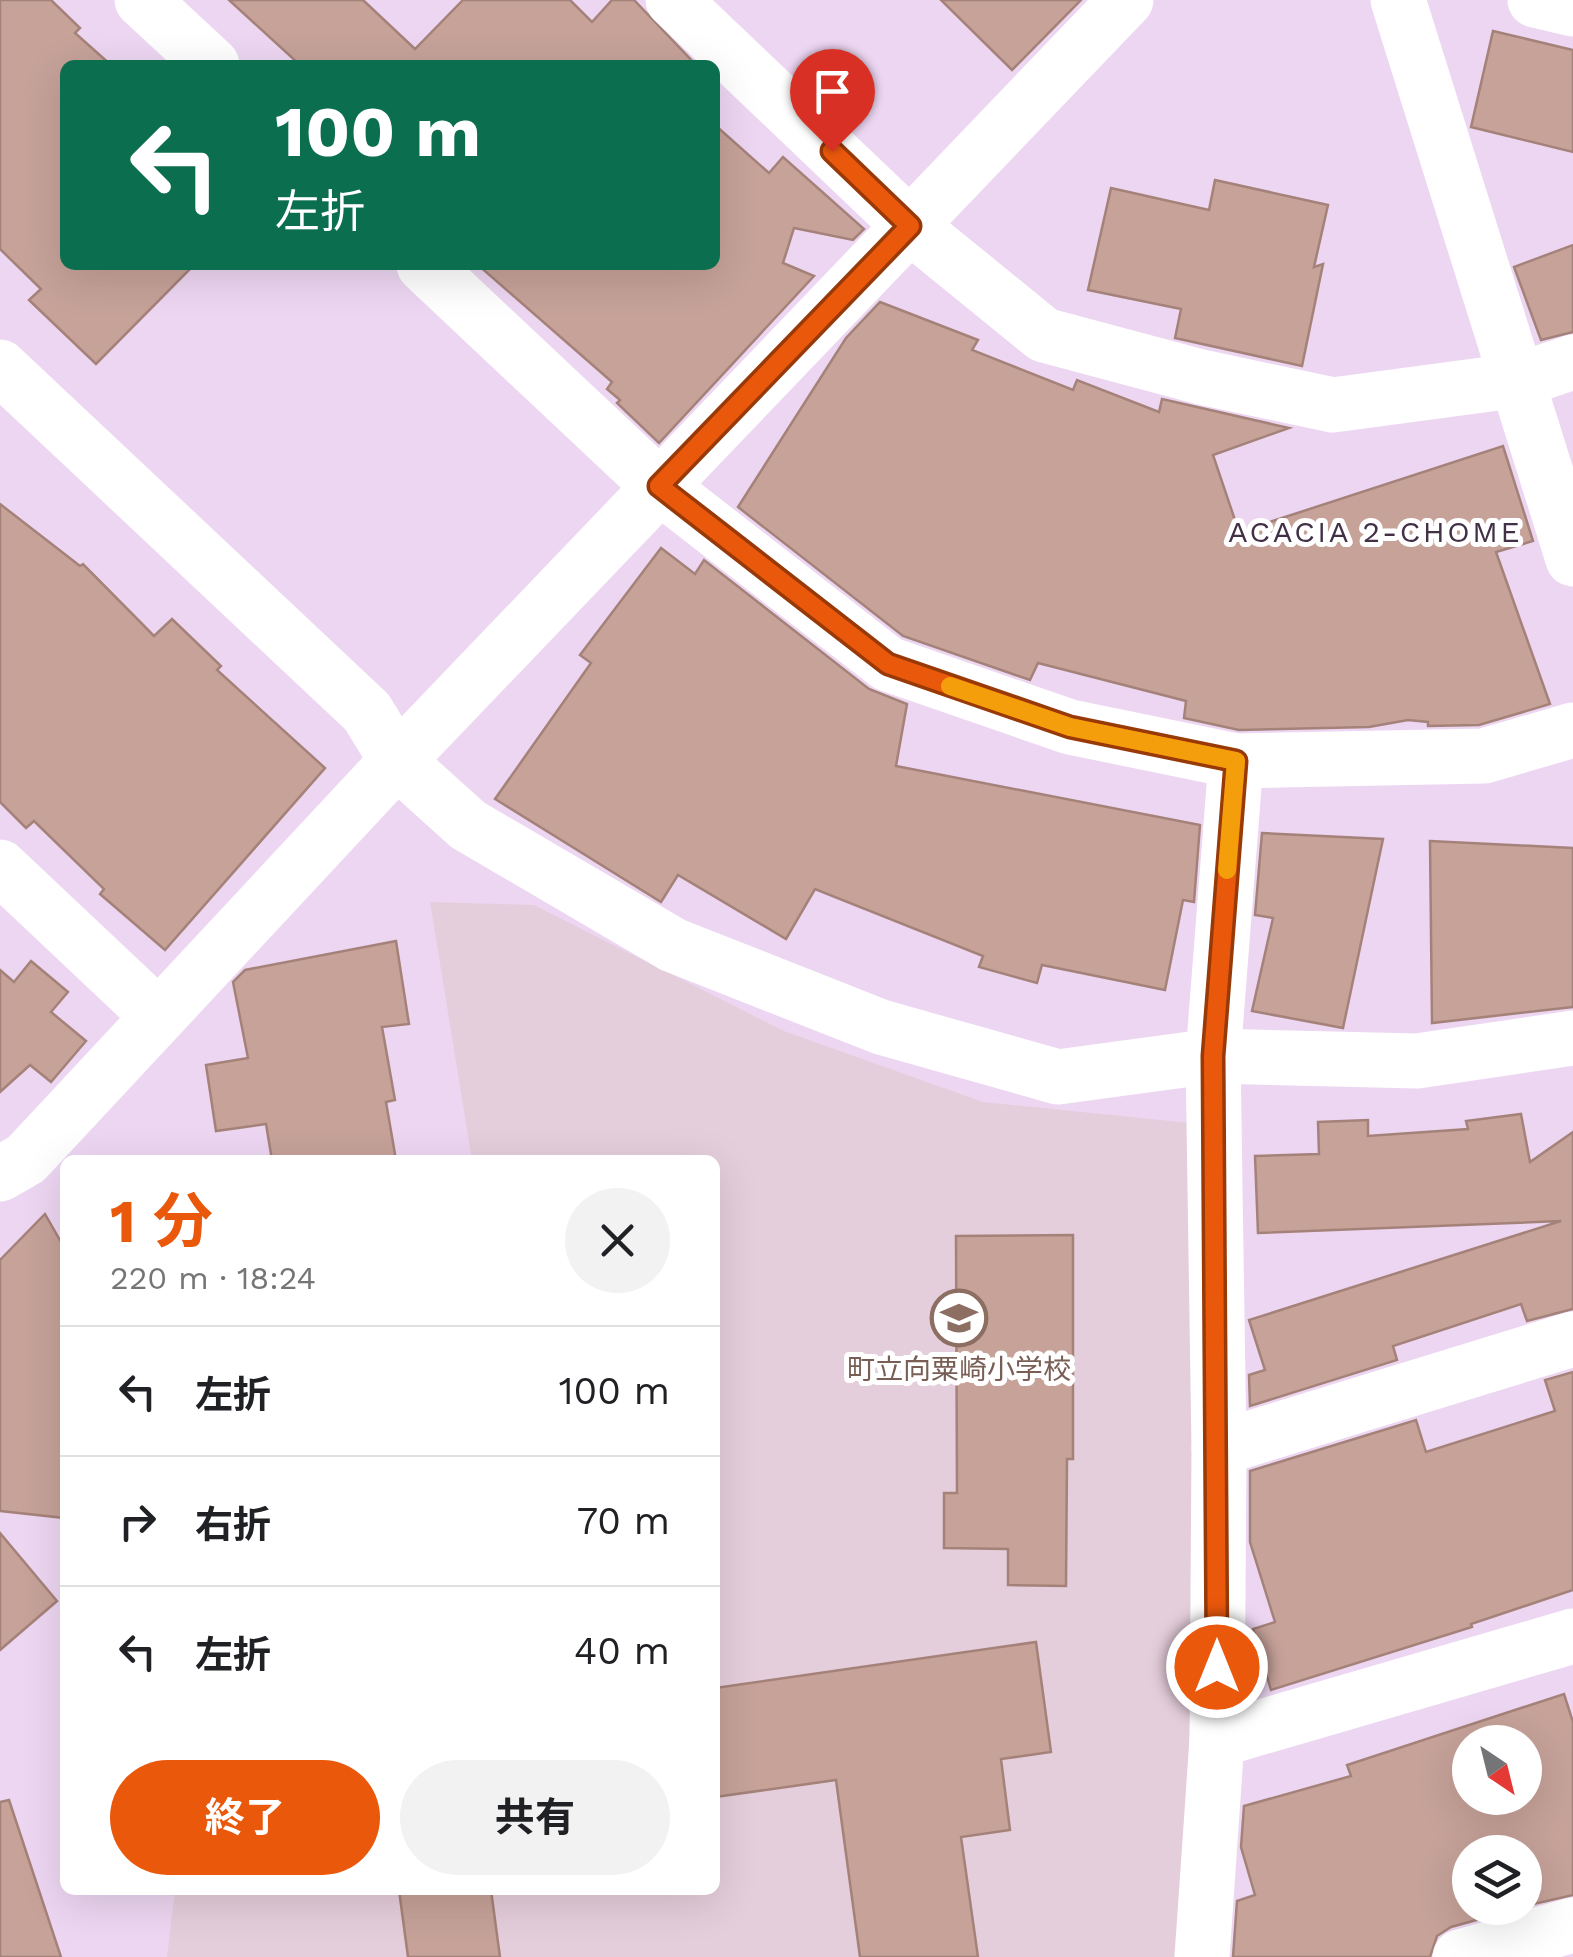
<!DOCTYPE html>
<html lang="ja">
<head>
<meta charset="utf-8">
<style>
	body { margin:0; font-family:"Work Sans","Noto Sans JP",sans-serif; background:#f2f2f2; color:#202124; height:100vh; display:flex; flex-direction:column; font-size:38px; white-space:nowrap }
	* { box-sizing:border-box; margin:0 }
	p { font-size:32px; color:#757577 }
	.icon { flex:none; width:55px; height:55px; fill:none; stroke:currentColor; stroke-width:2; stroke-linecap:round; stroke-linejoin:round }
	.map { position:relative; flex:1; overflow:hidden }
	.panel { position:absolute; left:60px; top:1155px; width:660px; height:740px; display:flex; flex-direction:column; background:#fff; border-radius:15px; box-shadow:0 10px 40px #0002 }
	.panel>* { flex:none }
	.hud { position:absolute; left:60px; top:60px; width:660px; height:210px; border-radius:15px; box-shadow:0 10px 40px #0002; background:#0b6e4f; color:#fff; overflow:hidden }
	.needle { width:65px; rotate:145deg }
	.controls { position:absolute; left:1452px; top:1725px; display:grid; gap:20px }
	.controls a { display:grid; place-items:center; width:90px; height:90px; border-radius:50%; background:#fff; box-shadow:0 10px 40px #0002; font-size:50px }
	.pin { position:absolute; display:grid; place-items:center; width:85px; height:85px; color:#fff; margin:-102px -42px; border-radius:50% 50% 50% 0; rotate:-45deg; box-shadow:0 0 10px #0007 }
	.pin .icon { rotate:45deg }
	.me { position:absolute; width:110px; margin:-55px; rotate:0deg; stroke-linejoin:round; filter:drop-shadow(0 0 8px #0008) }
	.turn { display:flex; align-items:center; gap:35px; height:210px; padding:0 50px; font-size:45px }
	.turn .icon { width:130px; height:130px; stroke-width:2.5 }
	.turn b { display:block; font-size:70px; line-height:85px }
	.round { display:grid; place-items:center; flex:none; width:105px; height:105px; border-radius:52px; background:#f2f2f2 }
	.headline { display:flex; align-items:center; justify-content:space-between; height:170px; padding:0 50px }
	h1 { font-size:60px; font-weight:700; line-height:75px; color:#ea580c }
	.primary-button { display:flex; gap:20px; margin-top:auto; padding:20px 50px }
	.primary-button a { flex:1; height:115px; border-radius:60px; background:#ea580c; color:#fff; font-size:40px; font-weight:700; line-height:115px; text-align:center }
	.primary-button a+a { background:#f2f2f2; color:#202124 }
	ul { padding:0; list-style:none }
	li { display:flex; align-items:center; gap:30px; height:130px; padding:0 50px; border-top:2px solid #e0e0e0 }
	li div { flex:1 }
	li b { display:block; font-size:38px }
	li em { font-style:normal }
	.map>svg:first-child { display:block }
</style>
</head>
<body>
<div class="map">
<svg width="1573" height="1957" viewBox="0 0 1573 1957">
	<rect width="100%" height="100%" fill="#edd6f2"/>
	<polygon fill="#e5cedb" points="430,902 534,905 784,1031 983,1102 1200,1124 1204,1477 1177,1957 167,1957 175,1890 715,1890 715,1160 472,1160"/>
	<g fill="#c6a299" stroke="#a58279" stroke-width="2.5" fill-rule="evenodd">
		<polygon points="0,0 51,0 80,28 75,33 111,65 65,65 65,265 194,265 96,364 29,300 41,289 0,249"/>
		<polygon points="229,0 363,0 415,49 463,0 570,0 592,22 612,0 634,0 696,65 300,65"/>
		<polygon points="941,0 1081,0 1012,70"/>
		<polygon points="1493,31 1573,50 1573,152 1471,127"/>
		<polygon points="715,125 769,173 783,157 864,229 853,240 794,228 783,263 814,276 659,443 617,403 620,400 607,389 612,382 478,265 715,265"/>
		<polygon points="1215,180 1328,205 1314,267 1323,264 1302,366 1175,338 1181,309 1088,290 1111,188 1209,210"/>
		<polygon points="1573,245 1573,332 1541,340 1514,267"/>
		<polygon points="880,302 978,340 972,350 1073,390 1077,380 1159,412 1162,399 1289,428 1213,455 1239,532 1503,446 1533,541 1496,552 1550,704 1479,725 1428,726 1428,722 1408,720 1369,727 1239,730 1184,718 1186,701 1038,663 1030,680 903,636 738,507 846,338"/>
		<polygon points="0,504 80,566 83,564 154,636 172,619 221,666 217,670 325,768 165,950 100,894 104,889 34,821 26,828 0,802"/>
		<polygon points="661,548 695,574 704,560 869,689 907,704 896,766 1200,825 1194,902 1183,900 1165,990 1042,965 1037,983 979,967 983,956 815,889 786,939 678,875 661,902 495,799 591,663 580,655"/>
		<polygon points="1262,833 1383,839 1343,1028 1252,1011 1273,918 1255,915"/>
		<polygon points="1430,841 1573,848 1573,1007 1432,1023"/>
		<polygon points="396,941 409,1024 382,1027 395,1100 386,1102 396,1160 272,1160 266,1124 216,1131 206,1065 248,1058 233,982 245,970"/>
		<polygon points="31,961 68,992 51,1012 86,1041 51,1082 30,1065 0,1092 0,970 14,982"/>
		<polygon points="1521,1114 1530,1162 1573,1132 1573,1309 1527,1321 1521,1304 1393,1346 1397,1360 1250,1406 1249,1375 1265,1370 1249,1320 1561,1221 1258,1233 1255,1156 1319,1154 1318,1122 1368,1120 1368,1136 1468,1129 1466,1121"/>
		<polygon points="45,1214 65,1249 65,1518 0,1511 0,1260"/>
		<polygon points="1073,1235 1073,1459 1067,1459 1066,1586 1008,1585 1008,1549 944,1548 944,1493 957,1493 956,1236"/>
		<polygon points="1573,1372 1573,1590 1471,1624 1472,1627 1271,1690 1253,1629 1275,1622 1250,1542 1250,1471 1416,1420 1426,1452 1555,1411 1545,1380"/>
		<polygon points="0,1533 57,1601 0,1650"/>
		<polygon points="1036,1642 1051,1752 1001,1759 1010,1830 961,1837 978,1957 860,1957 836,1780 715,1797 715,1688"/>
		<path d="M 1564,1694 L 1573,1722 L 1573,1895 L 1525,1906 L 1525,1852 L 1470,1852 L 1470,1908 L 1520,1908 L 1451,1927 L 1437,1936 L 1430,1957 L 1233,1957 L 1237,1901 L 1255,1895 L 1241,1847 L 1244,1806 L 1351,1776 L 1347,1765 ZM 1470,1742 L 1525,1742 L 1525,1798 L 1470,1798 Z"/>
		<polygon points="9,1800 61,1957 0,1957 0,1802"/>
		<polygon points="399,1890 491,1890 500,1957 408,1957"/>
	</g>
	<g fill="none" stroke-linecap="round" stroke-linejoin="round">
		<g stroke="#fff" stroke-width="55">
			<polyline points="142,0 212,65"/>
			<polyline points="673,0 910,226 1044,335 1201,377 1333,405 1520,380 1573,362"/>
			<polyline points="1398,0 1573,559"/>
			<polyline points="1535,0 1573,9"/>
			<polyline points="424,265 659,486 888,664 1070,727 1236,761 1484,756 1573,730"/>
			<polyline points="0,367 367,712 397,761 468,825 673,945 881,1027 1058,1077 1213,1056 1417,1061 1573,1038"/>
			<polyline points="0,867 157,1015"/>
			<polyline points="0,1174 26,1159 397,761 1126,0"/>
			<polyline points="1219,1448 1573,1339"/>
			<polyline points="1217,1740 1573,1636"/>
			<polyline points="1202,1957 1217,1740 1219,1448 1213,1056 1236,761"/>
			<polyline points="1460,1957 1573,1925"/>
		</g>
	</g>
	<g fill="none" stroke-linecap="round" stroke-linejoin="round">
		<g stroke="#983908" stroke-width="25">
			<polyline id="route" points="832,151 910,226 659,486 888,664 1070,727 1236,761 1213,1056 1217,1667"/>
		</g>
		<use href="#route" stroke="#ea580c" stroke-width="18"/>
		<polyline stroke="#f59e0b" stroke-width="18" points="950,686 1070,727 1236,761 1227,870"/>
	</g>
	<defs>
		<g id="school-ring" transform="scale(2.875)"><circle r="9.5" fill="#fff" stroke="#8d6e63" stroke-width="1.5"/><path d="M0-5L7-2L0 1L-7-2ZM-4 1L0 2.5L4 1V4Q0 6-4 4Z" fill="#8d6e63"/></g>
	</defs>
	<g fill-rule="evenodd">
		<use href="#school-ring" x="959" y="1318"/>
	</g>
	<g text-anchor="middle" stroke-width="10" stroke-linejoin="round" paint-order="stroke">
		<g font-size="28" fill="#785e54" stroke="#fff">
			<text x="959" y="1379">町立向粟崎小学校</text>
		</g>
		<g font-size="30" letter-spacing="2.5" fill="#423046" stroke="#fff">
			<text x="1375" y="542">ACACIA 2-CHOME</text>
		</g>
	</g>
</svg>
<div class="controls">
<a><svg class="needle" viewBox="-14 -14 28 28"><path d="M0-13l5 13h-10z" fill="#e53935"/><path d="M0 13l5-13h-10z" fill="#757577"/></svg></a>
<a><svg class="icon" aria-label="layers" viewBox="0 0 24 24"><path d="M12 4l9 5-9 5-9-5zM3 14l9 5 9-5"/></svg></a>
</div>
<div class="pin" style="left:832px;top:151px;background:#d93025"><svg class="icon" aria-label="arrive" viewBox="0 0 24 24"><path d="M6 21V4h12l-3 4 3 4H6"/></svg></div>
<svg class="me" style="left:1217px;top:1667px" viewBox="-20 -20 40 40"><circle r="17" fill="#ea580c" stroke="#fff" stroke-width="3"/><path d="M0-11L8 9 0 5-8 9z" fill="#fff"/></svg>
<div class="hud">
<div class="turn"><svg class="icon" aria-label="left" viewBox="0 0 24 24"><path d="M17 20v-9H6M10 6l-5 5 5 5"/></svg><div><b>100 m</b>左折</div></div>
</div>
<section class="panel">
<div class="headline"><div><h1>1 分</h1><p>220 m · 18:24</p></div><a class="round"><svg class="icon" aria-label="close" viewBox="0 0 24 24"><path d="M6 6l12 12M18 6L6 18"/></svg></a></div>
<ul>
<li><svg class="icon" aria-label="left" viewBox="0 0 24 24"><path d="M17 20v-9H6M10 6l-5 5 5 5"/></svg><div><b>左折</b></div><em>100 m</em></li>
<li><svg class="icon" aria-label="right" viewBox="0 0 24 24"><path d="M7 20v-9h11M14 6l5 5-5 5"/></svg><div><b>右折</b></div><em>70 m</em></li>
<li><svg class="icon" aria-label="left" viewBox="0 0 24 24"><path d="M17 20v-9H6M10 6l-5 5 5 5"/></svg><div><b>左折</b></div><em>40 m</em></li>
</ul>
<div class="primary-button"><a>終了</a><a>共有</a></div>
</section>
</div>
</body>
</html>
